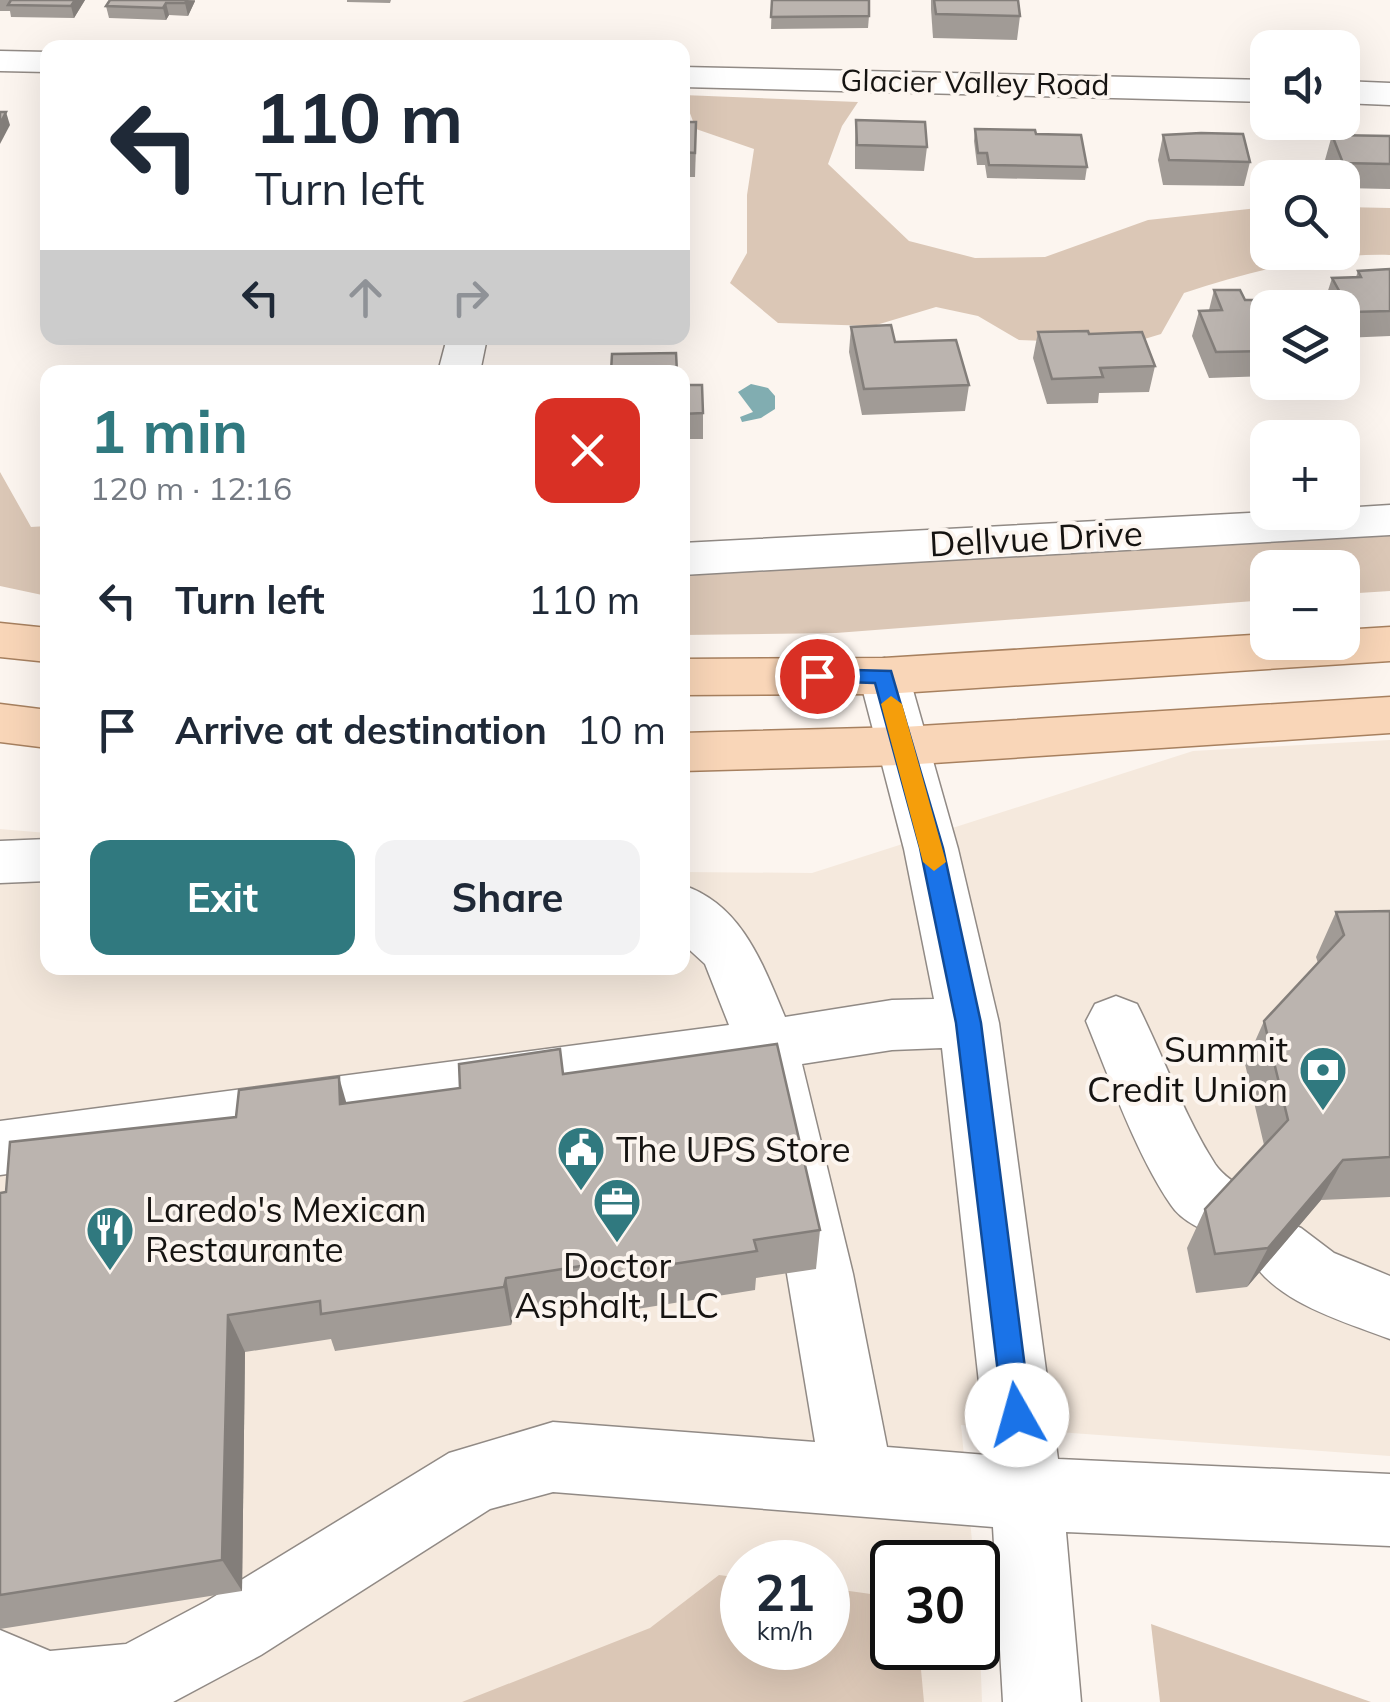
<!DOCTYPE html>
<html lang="en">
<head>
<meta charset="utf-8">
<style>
	body { margin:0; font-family:Mulish,sans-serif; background:#f2f2f3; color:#1f2937; height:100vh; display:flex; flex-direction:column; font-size:38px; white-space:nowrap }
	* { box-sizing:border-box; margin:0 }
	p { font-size:32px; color:#747a83 }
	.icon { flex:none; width:55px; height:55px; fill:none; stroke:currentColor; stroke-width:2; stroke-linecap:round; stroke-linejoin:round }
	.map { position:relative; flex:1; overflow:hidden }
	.panel { position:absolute; left:40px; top:365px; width:650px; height:610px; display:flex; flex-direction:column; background:#fff; border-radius:20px; box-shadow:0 10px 40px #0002 }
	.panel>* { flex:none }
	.banner { position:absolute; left:40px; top:40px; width:650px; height:305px; border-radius:20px; box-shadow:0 10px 40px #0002; background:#fff; color:#1f2937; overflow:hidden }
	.controls { position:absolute; left:1250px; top:30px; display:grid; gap:20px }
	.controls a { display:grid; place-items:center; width:110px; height:110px; border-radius:20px; background:#fff; box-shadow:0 10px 40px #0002; font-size:50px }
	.speed { position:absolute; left:720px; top:1540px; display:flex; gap:20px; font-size:50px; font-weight:700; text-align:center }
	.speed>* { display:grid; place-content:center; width:130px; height:130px; border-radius:50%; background:#fff; box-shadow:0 10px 40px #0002; line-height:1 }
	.speed small { font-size:25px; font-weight:400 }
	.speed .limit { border:5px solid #111; border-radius:15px; background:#fff; color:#111 }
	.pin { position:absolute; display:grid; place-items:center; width:85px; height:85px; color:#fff; margin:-42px; border:5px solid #fff; border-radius:50%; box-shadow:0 2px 10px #0007 }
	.me { position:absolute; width:110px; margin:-55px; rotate:353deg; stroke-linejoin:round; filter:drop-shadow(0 0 8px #0008) }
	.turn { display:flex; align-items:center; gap:35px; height:210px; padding:0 50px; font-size:45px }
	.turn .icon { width:130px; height:130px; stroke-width:2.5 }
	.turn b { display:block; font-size:70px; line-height:85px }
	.lanes { display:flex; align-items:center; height:95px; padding:0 50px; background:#0003; justify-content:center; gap:50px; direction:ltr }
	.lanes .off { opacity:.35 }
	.round { display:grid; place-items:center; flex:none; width:105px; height:105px; border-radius:20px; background:#f2f2f3 }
	.head { display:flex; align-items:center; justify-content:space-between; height:170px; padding:0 50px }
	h1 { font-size:60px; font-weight:700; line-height:75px; color:#30797f }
	.action { display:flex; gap:20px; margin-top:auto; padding:20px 50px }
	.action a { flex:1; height:115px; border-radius:20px; background:#30797f; color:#fff; font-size:40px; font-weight:700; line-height:115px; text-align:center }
	.action a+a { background:#f2f2f3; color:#1f2937 }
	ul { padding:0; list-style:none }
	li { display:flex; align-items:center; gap:30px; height:130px; padding:0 50px }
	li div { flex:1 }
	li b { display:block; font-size:38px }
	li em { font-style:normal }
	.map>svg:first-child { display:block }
</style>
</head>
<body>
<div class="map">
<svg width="1390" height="1702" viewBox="0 0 1390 1702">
	<rect width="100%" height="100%" fill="#fcf5ef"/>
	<path fill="#f5e9dd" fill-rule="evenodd" d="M 1390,740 L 1390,1456 L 961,1425 L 974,1562 L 892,1562 L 892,1648 L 978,1648 L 978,1593 L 982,1702 L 0,1702 L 0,829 L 47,833 L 48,968 L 682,968 L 683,872 L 812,873 L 1193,751 ZM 742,1562 L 828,1562 L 828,1648 L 742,1648 Z"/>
	<g fill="#dbc7b6">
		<path d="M 683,95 L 858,102 L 842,126 L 828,164 L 909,241 L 975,258 L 1045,257 L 1148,220 L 1267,207 L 1268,252 L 1342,252 L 1343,207 L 1390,208 L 1390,255 C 1321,253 1250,271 1184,293 L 1161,334 L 1128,344 L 1019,340 L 978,316 L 936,307 L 873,326 L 778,323 L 730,283 L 747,253 L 747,195 L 754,149 L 696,129 Z"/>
		<polygon points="0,472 31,527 47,526 47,596 0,586"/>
		<polygon points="1390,533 1390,591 1343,594 1342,568 1268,568 1267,600 836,633 683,635 682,574"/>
		<polygon points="719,1575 742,1578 742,1648 828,1648 828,1588 892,1597 892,1648 919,1648 924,1702 462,1702 650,1628"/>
		<polygon points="1151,1624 1371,1702 1160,1702"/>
	</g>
	<polygon fill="#81adb1" points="751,384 768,388 775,396 775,409 761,418 742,422 740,417 753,412 738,392"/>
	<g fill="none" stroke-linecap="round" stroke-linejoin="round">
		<g stroke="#918a85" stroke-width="3">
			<g id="minor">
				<polygon points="0,51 48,52 48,72 0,71"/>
				<polygon points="682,67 1268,80 1268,102 682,87"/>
				<polygon points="1342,81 1390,83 1390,105 1342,103"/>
				<polygon points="447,338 487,338 480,372 438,372"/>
				<polygon points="1390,505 1390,535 682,575 682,543 1268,512 1342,512 1342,508"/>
				<path d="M 884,658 L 902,663 L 909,676 L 958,849 L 999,1023 L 1058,1459 L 1390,1474 L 1390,1546 L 1066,1532 L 1081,1702 L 1003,1702 L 993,1527 L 553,1492 L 490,1509 L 261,1655 L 173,1702 L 0,1702 L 0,1630 L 50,1651 L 126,1644 L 207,1601 L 449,1453 L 553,1422 L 815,1442 L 787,1274 L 743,1073 L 0,1175 L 0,1121 L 729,1025 L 705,964 L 682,943 L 682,885 C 742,904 763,965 785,1017 L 892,1000 L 934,999 L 904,849 L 859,676 L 866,663 ZM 942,1048 L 987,1455 L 887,1447 L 853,1274 L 802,1064 L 892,1050 Z"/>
				<polygon points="48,839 48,881 0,883 0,841"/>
				<path d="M 1116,996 L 1137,1004 C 1164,1057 1183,1114 1215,1164 C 1229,1184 1242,1180 1255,1209 L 1246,1229 L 1223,1238 C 1205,1231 1182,1222 1171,1205 C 1137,1156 1109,1077 1086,1021 L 1095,1004 Z"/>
				<path d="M 1278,1219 L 1301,1228 L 1334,1253 L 1390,1276 L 1390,1339 C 1340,1320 1269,1301 1245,1249 L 1255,1228 Z"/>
			</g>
		</g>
		<g stroke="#a7805f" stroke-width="3">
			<g id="major">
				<polygon points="0,623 48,628 48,662 0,657"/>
				<polygon points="1390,627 1390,661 884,694 682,695 682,659 884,658 1268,634 1268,642 1342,642 1342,630"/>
				<polygon points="1390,697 1390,733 903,765 682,771 682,733 903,727"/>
				<polygon points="0,704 48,710 48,748 0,742"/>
			</g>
		</g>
		<use href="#minor" fill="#fff" fill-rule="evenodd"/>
		<use href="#major" fill="#f9d6b8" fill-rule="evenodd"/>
	</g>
	<g fill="#a19b96">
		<polygon points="0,0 85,0 74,18 11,17 10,11 0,11"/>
		<polygon points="110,0 195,0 195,1 188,16 169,15 166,20 109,18 106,6"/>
		<polygon points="347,0 391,0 390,3 347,2"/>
		<polygon points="772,0 869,16 868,28 771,29"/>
		<polygon points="931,0 1018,0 1020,16 1017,40 933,38 931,9"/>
		<polygon points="856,120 927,147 924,171 855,169 855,144"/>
		<polygon points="682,122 696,147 695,177 682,177"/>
		<polygon points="975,129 1036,134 1087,167 1085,180 987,178 985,165 977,165 974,141"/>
		<polygon points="1163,135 1250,162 1244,186 1163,185 1158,160"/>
		<polygon points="1332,135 1390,136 1390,189 1342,188 1342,178 1332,178 1325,160"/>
		<polygon points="1390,269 1390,336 1343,338 1342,308 1327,308 1324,303 1332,278 1356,277 1358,271"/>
		<polygon points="1214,290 1268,308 1268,376 1209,378 1192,336 1199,311 1209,310"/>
		<polygon points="851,327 895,342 969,385 965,411 862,415 849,352"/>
		<polygon points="1038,332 1089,334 1155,366 1149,392 1099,393 1098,403 1047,404 1033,358"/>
		<polygon points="587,338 647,338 646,340 587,339"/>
		<polygon points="682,385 703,413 703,439 682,439"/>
		<polygon points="1390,911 1390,1197 1321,1200 1247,1287 1196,1293 1187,1248 1205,1209 1264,1145 1245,1064 1264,1021 1318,963 1316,957 1336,912"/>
		<polygon points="563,1074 820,1230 816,1269 756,1278 755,1290 612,1313 609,1301 513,1317 511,1325 335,1351 331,1339 245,1352 242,1591 0,1629 0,1193 236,1117"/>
	</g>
	<g fill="#837e7a">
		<polygon points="75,0 85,0 74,18 71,6"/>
		<polygon points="187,0 195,1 188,16 185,3"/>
		<polygon points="166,3 169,15 166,20 163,8"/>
		<polygon points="6,112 10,125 0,144 0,124"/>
		<polygon points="339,1077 351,1119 340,1104"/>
		<polygon points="1343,1160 1321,1200 1247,1287 1268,1248"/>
		<polygon points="506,1278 513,1317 511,1325 504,1287"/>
		<polygon points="228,1315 245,1352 242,1591 222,1560"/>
	</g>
	<g fill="#bbb4af" stroke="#837e7a" stroke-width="2.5">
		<polygon points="11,0 75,0 71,6 8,5"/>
		<polygon points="110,0 187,0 185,3 166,3 163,8 106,6"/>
		<polygon points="772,0 869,0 869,16 771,17"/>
		<polygon points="934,0 1018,0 1020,16 936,14"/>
		<polygon points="0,112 6,112 0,124"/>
		<polygon points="856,120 925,122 927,147 857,145"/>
		<polygon points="682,122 696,122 695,153 682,152"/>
		<polygon points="975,129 1035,130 1036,134 1081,135 1087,167 989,165 987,153 978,153"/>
		<polygon points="1201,133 1243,134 1250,162 1169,160 1163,135"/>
		<polygon points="1332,135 1390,136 1390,164 1343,163"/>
		<polygon points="1390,269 1390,311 1351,312 1332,278 1361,277 1358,271"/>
		<polygon points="1214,290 1240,290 1245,300 1276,300 1280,308 1268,308 1268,351 1216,352 1199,311 1222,310"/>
		<polygon points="891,325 895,342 956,340 969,385 864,389 851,327"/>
		<polygon points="1088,331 1089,334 1142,332 1155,366 1100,368 1103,377 1052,379 1038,332"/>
		<polygon points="676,353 677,372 611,372 612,354"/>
		<polygon points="682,385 702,385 703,413 682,414"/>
		<polygon points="1390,911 1390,1157 1343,1160 1268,1248 1215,1254 1205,1209 1288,1120 1264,1021 1344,935 1336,912"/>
		<polygon points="777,1044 820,1230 754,1240 757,1251 609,1274 606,1262 506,1278 504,1287 321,1314 320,1301 228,1315 222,1560 0,1595 0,1193 6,1192 10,1142 236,1117 239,1090 339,1077 340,1104 460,1088 459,1064 560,1049 563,1074"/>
	</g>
	<polygon fill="#1a73e8" stroke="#114b97" stroke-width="2.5" points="817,669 891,671 943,848 981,1023 1031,1415 1027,1425 1017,1429 1007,1425 1003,1415 956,1023 920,848 875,683 809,681 806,676"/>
	<polygon fill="#f59e0b" points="891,696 902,704 946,862 934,871 923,862 881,704"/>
	<defs>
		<g id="bank-pin" transform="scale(2.5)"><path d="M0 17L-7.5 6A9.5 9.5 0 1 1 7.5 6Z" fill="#30797f" stroke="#fcf5ef"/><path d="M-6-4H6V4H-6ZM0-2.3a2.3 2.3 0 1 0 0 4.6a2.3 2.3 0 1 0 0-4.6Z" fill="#fff"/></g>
		<g id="civic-pin" transform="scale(2.5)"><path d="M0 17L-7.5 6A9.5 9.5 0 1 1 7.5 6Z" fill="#30797f" stroke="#fcf5ef"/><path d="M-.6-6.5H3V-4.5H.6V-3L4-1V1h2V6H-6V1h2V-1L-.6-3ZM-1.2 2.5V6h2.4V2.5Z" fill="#fff"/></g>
		<g id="office-pin" transform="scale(2.5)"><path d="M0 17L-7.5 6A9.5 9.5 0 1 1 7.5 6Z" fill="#30797f" stroke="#fcf5ef"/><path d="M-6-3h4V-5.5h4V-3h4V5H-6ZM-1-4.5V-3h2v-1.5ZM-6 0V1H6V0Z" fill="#fff"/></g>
		<g id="restaurant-pin" transform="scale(2.5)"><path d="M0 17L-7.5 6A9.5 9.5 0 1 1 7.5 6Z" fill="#30797f" stroke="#fcf5ef"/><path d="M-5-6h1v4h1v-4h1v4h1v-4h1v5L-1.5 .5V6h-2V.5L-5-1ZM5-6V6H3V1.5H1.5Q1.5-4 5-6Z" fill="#fff"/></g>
	</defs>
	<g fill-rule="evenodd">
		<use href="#bank-pin" x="1323" y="1070"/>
		<use href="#civic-pin" x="581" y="1150"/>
		<use href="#office-pin" x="617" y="1202"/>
		<use href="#restaurant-pin" x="110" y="1230"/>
	</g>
	<g text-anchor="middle" stroke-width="8" stroke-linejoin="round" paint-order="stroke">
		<g font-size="30" fill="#151311" stroke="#fcf5ef">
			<text transform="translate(975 83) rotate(1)" y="10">Glacier Valley Road</text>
		</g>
		<g font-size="35" fill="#151311" stroke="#fcf5ef">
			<text transform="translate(1036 539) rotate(-3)" y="12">Dellvue Drive</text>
		</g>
		<g font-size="35" fill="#151311" stroke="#fcf5ef" text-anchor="start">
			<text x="1288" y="1062" text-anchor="end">Summit<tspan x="1288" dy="40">Credit Union</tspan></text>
			<text x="616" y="1162">The UPS Store</text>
			<text x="145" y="1222">Laredo's Mexican<tspan x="145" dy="40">Restaurante</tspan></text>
			<text x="617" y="1278" text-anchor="middle">Doctor<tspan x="617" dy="40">Asphalt, LLC</tspan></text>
		</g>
	</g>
</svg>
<div class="controls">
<a><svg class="icon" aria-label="sound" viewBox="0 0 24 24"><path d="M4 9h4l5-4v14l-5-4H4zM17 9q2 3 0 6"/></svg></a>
<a><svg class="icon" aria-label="search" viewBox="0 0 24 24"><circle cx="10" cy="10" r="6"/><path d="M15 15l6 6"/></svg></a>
<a><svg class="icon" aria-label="layers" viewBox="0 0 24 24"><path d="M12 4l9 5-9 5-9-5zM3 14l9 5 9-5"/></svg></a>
<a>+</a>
<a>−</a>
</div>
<div class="speed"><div>21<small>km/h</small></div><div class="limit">30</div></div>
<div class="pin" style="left:817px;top:676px;background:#d93025"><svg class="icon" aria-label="arrive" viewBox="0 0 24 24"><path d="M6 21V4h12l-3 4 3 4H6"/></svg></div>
<svg class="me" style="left:1017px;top:1415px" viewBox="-20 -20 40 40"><circle r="19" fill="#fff"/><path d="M0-13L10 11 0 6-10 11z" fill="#1a73e8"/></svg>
<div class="banner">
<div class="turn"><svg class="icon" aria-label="left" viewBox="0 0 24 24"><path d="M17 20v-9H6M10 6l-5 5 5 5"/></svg><div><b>110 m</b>Turn left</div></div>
<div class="lanes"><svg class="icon" aria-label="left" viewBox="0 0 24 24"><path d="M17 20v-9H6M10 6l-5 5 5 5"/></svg><svg class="icon off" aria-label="ahead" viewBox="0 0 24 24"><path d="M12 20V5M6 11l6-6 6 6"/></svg><svg class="icon off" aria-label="right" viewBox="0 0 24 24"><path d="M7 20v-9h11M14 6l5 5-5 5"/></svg></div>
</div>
<section class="panel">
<div class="head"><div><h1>1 min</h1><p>120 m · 12:16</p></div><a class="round" style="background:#d93025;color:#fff"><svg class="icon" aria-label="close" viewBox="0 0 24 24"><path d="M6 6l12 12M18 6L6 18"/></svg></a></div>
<ul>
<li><svg class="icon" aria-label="left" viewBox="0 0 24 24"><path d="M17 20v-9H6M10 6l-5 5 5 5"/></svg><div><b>Turn left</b></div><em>110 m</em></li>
<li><svg class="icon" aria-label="arrive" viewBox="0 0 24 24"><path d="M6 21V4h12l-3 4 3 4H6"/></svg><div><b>Arrive at destination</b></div><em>10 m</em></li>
</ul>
<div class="action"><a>Exit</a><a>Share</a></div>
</section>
</div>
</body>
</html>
